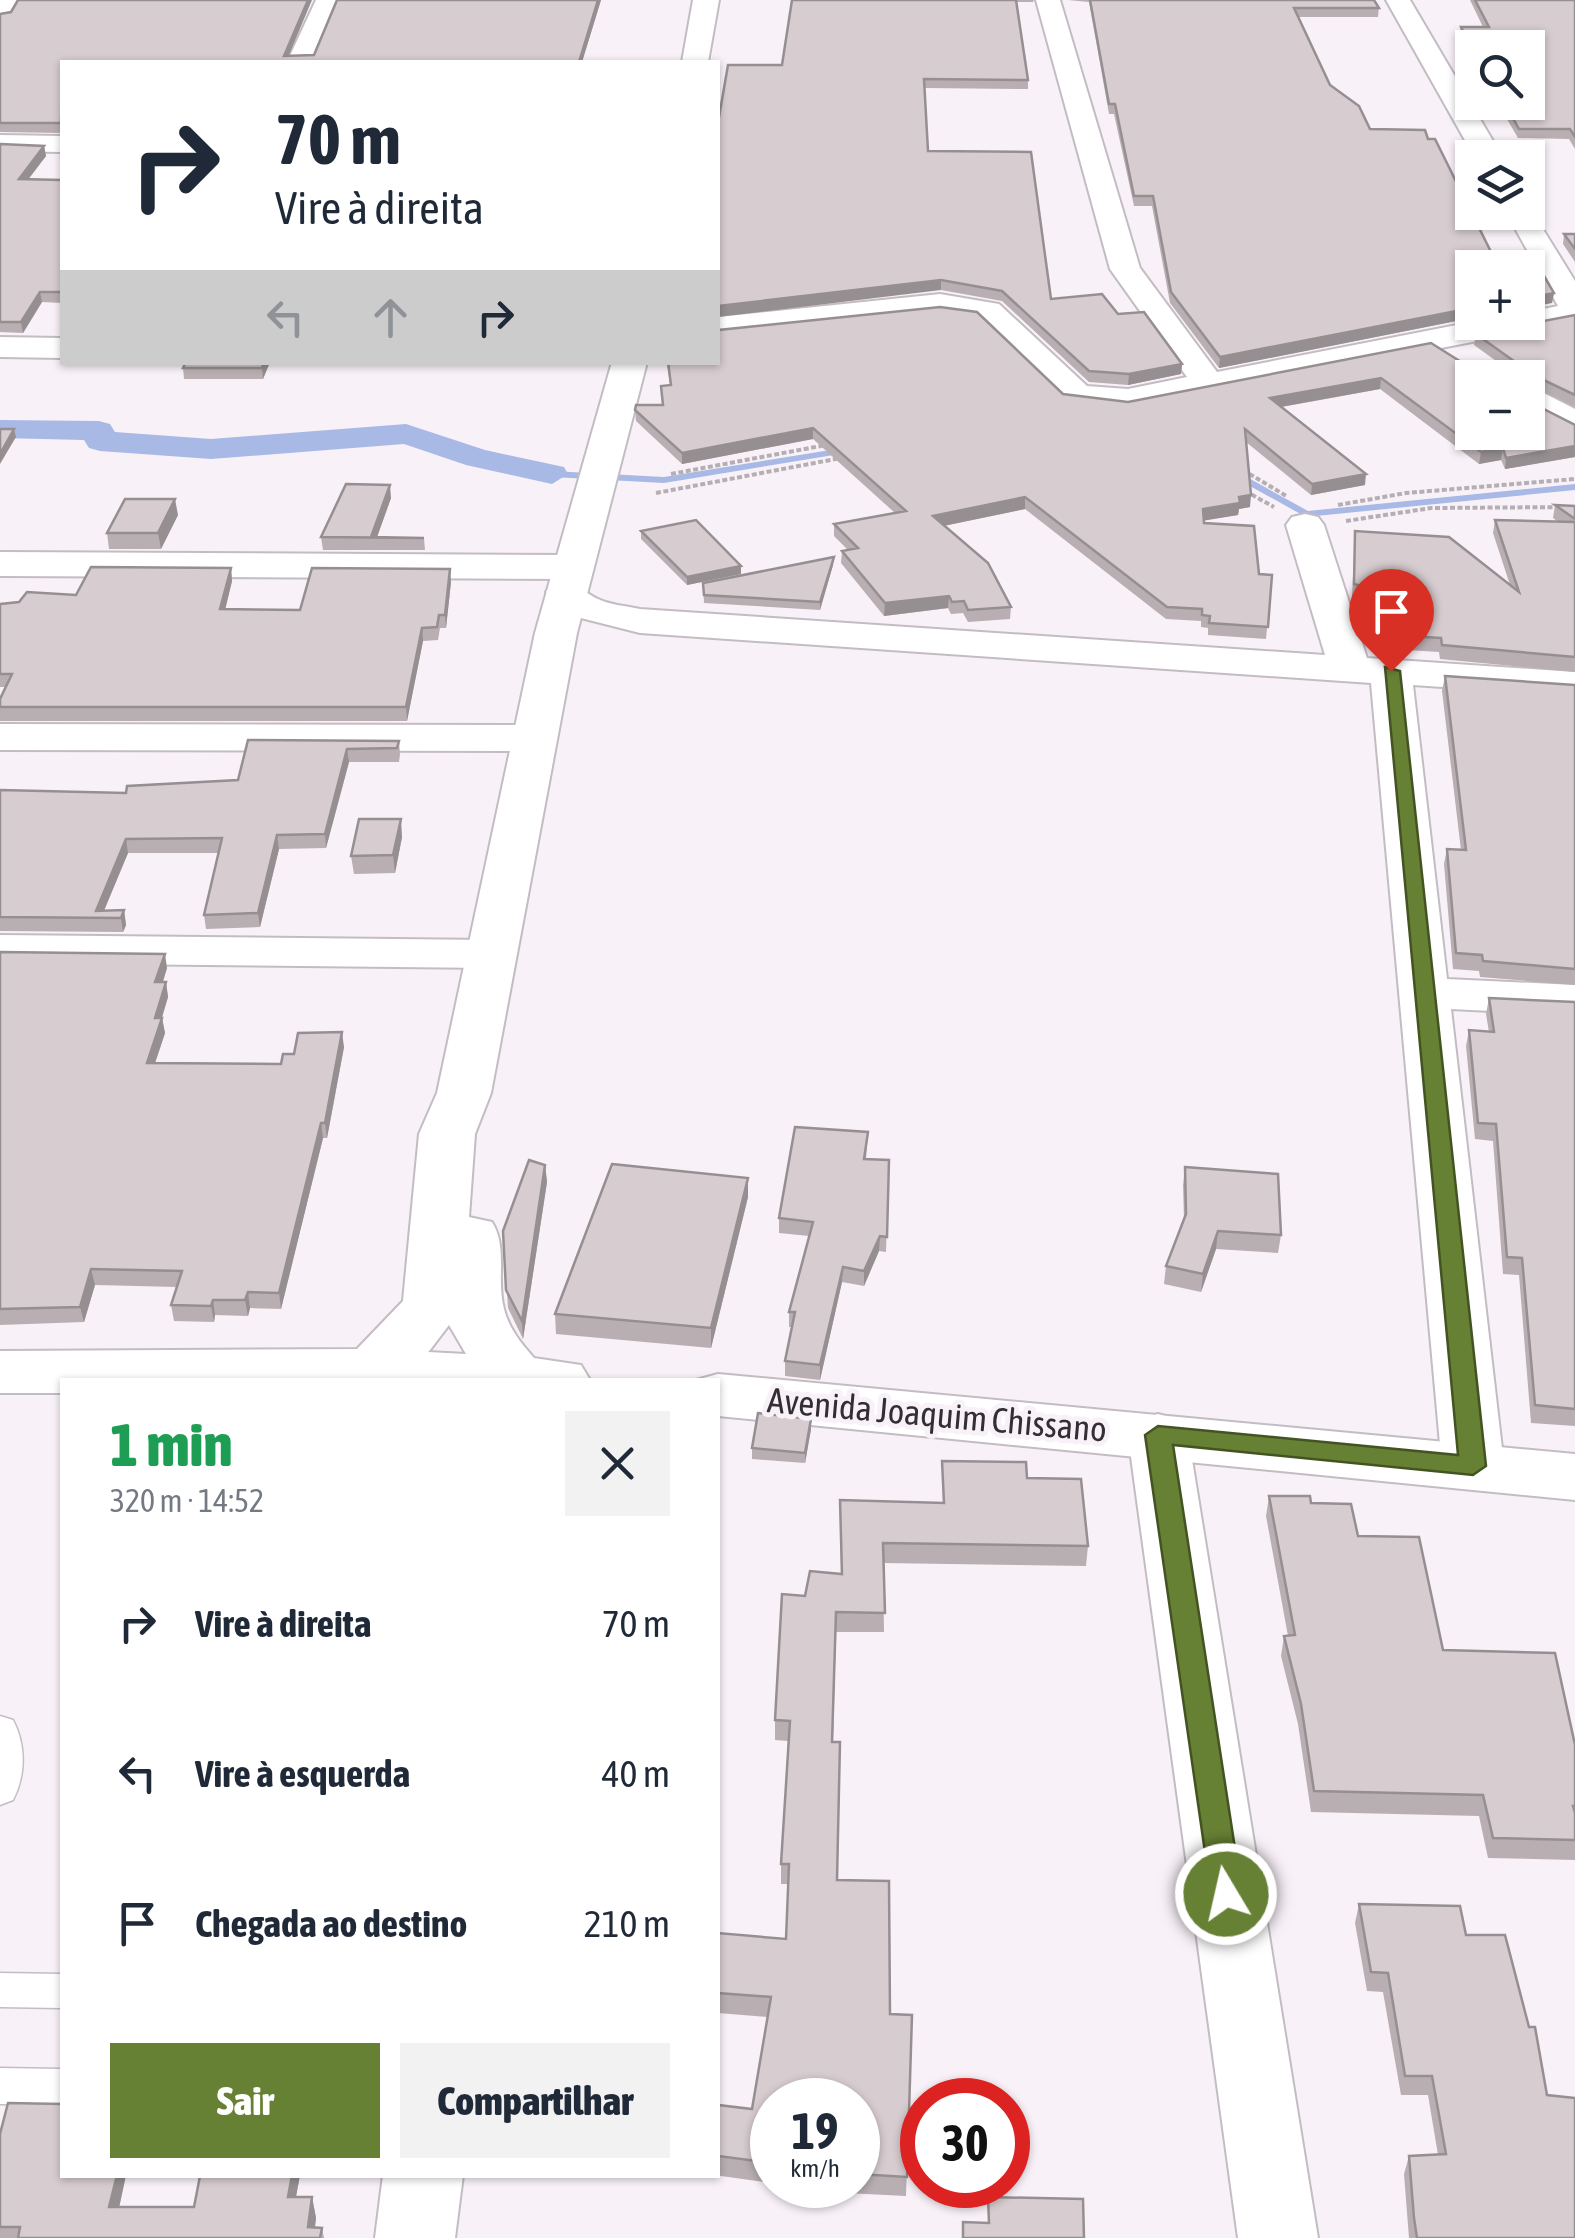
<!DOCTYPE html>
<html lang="pt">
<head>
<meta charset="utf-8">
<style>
	body { margin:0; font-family:"Asap Condensed",sans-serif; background:#f2f2f3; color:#1f2937; height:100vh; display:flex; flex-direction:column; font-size:38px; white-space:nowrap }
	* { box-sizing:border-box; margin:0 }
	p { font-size:32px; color:#747a83 }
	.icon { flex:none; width:55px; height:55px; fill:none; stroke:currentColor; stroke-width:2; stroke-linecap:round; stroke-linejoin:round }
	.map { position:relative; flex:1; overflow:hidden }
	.panel { position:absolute; left:60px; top:1378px; width:660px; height:800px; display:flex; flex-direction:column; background:#fff; border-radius:0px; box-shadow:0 2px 8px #0004 }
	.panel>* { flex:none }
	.guide { position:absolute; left:60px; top:60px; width:660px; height:305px; border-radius:0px; box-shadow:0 2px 8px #0004; background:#fff; color:#1f2937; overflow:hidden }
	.buttons { position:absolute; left:1455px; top:30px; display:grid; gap:20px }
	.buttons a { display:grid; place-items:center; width:90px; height:90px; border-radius:0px; background:#fff; box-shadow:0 2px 8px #0004; font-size:50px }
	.speed { position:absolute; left:750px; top:2078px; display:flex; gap:20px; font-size:50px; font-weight:700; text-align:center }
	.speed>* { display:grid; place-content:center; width:130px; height:130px; border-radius:50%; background:#fff; box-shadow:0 2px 8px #0004; line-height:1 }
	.speed small { font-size:25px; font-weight:400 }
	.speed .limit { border:15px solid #d22; background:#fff; color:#111 }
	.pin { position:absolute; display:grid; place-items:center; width:85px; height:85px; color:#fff; margin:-102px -42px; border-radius:50% 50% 50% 0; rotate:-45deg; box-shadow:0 0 10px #0007 }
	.pin .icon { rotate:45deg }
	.me { position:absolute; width:110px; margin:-55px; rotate:351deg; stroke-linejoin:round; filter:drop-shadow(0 0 8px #0008) }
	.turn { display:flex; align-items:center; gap:35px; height:210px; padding:0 50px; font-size:45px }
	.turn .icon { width:130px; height:130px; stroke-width:2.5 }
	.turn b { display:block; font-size:70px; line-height:85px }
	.lanes { display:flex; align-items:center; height:95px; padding:0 50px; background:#0003; justify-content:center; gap:50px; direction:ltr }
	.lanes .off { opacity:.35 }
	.round { display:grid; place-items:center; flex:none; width:105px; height:105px; border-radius:0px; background:#f2f2f3 }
	.head { display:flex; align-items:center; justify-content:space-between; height:170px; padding:0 50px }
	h1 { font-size:60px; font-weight:800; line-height:75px; color:#1e9e55 }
	.action { display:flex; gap:20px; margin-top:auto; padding:20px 50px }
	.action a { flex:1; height:115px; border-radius:0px; background:#678134; color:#fff; font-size:40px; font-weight:800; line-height:115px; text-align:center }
	.action a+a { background:#f2f2f3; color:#1f2937 }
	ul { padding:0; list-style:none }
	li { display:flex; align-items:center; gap:30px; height:150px; padding:0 50px }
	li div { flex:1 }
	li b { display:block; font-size:38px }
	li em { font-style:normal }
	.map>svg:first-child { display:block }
</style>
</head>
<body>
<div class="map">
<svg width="1575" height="2238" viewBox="0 0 1575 2238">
	<rect width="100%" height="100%" fill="#f9f1f8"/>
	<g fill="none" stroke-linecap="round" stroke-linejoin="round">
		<g fill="#a8b9e6" fill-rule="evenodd">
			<polygon points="843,448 846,449 846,453 664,483 552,477 547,474 552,471 664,477"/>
			<polygon points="1230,471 1236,471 1308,511 1575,484 1575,490 1306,517 1230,475"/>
		</g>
		<polygon fill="#a8b9e6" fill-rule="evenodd" points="0,420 99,421 110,424 115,432 211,439 406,424 485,450 564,467 568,474 552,484 466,465 404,444 211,459 100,451 89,448 84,440 0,438"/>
		<g stroke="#c4bcc3" stroke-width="3">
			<g id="service">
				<path d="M 0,1716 L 13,1720 C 26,1745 26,1775 13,1800 L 0,1805 Z"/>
				<polygon points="0,1973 62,1974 62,2008 0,2007"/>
				<polygon points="0,2068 62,2069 62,2105 0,2104"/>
			</g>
		</g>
		<g stroke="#c4bcc3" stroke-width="4">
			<g id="minor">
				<polygon points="0,0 23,0 9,18 0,20"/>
				<polygon points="316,0 340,0 311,62 287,62"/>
				<polygon points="1036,0 1060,0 1140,268 1217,372 1472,322 1528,322 1528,312 1558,306 1506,212 1528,212 1528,205 1575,281 1575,322 1128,409 1065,402 978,319 940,314 718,337 718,317 940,294 999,304 1087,386 1128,389 1187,377 1110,269"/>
				<polygon points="1386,0 1410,0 1503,158 1475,158"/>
				<polygon points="0,135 62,136 62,152 0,151"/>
				<polygon points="0,337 62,338 62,358 0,357"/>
				<polygon points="1528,385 1575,409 1575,434 1528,409"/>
				<path d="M 1305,514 L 1318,517 L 1324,525 L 1367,658 L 1575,672 L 1575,696 L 1413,685 L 1447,979 L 1575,985 L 1575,1015 L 1451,1009 L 1504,1466 L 1495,1481 L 1473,1488 L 1451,1481 L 1442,1466 L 1371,683 L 640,633 L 569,615 L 546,592 L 552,584 C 576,578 579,590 598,599 C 610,605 627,606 640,609 L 1325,655 L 1286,525 L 1292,517 Z"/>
				<polygon points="0,552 572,555 586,559 591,567 586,575 572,579 0,576"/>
				<polygon points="0,724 530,725 545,729 551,738 545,747 530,751 0,750"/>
				<polygon points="0,935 490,940 507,944 514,954 507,964 490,968 0,963"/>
				<polygon points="1158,1414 1179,1420 1188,1435 1318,2238 1238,2238 1128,1435 1137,1420"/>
				<polygon points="383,2175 463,2175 455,2238 375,2238"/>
			</g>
		</g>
		<g stroke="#c4bcc3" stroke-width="4">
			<g id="tertiary">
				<polygon points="693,0 719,0 708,62 682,62"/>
				<path d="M 612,362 L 647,362 L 577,633 L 491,1093 L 475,1134 L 469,1217 L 492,1222 C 508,1247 496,1280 504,1309 C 509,1329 521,1343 534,1358 L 581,1365 L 590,1380 L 62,1380 L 62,1393 L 0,1393 L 0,1351 L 357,1349 L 403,1301 L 419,1134 L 437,1093 L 535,633 ZM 449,1325 L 466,1354 L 428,1352 L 430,1350 Z"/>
				<polygon points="718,1374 1575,1454 1575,1500 718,1416 718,1380 696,1380"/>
			</g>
		</g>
		<g stroke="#b5afb4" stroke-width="4" stroke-dasharray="5 2.5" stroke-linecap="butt">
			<polyline points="1243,470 1288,497"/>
			<polyline points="671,474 826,445"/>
			<polyline points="1245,491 1274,507"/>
			<polyline points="656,493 841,458"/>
			<polyline points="1338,505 1406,493 1575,479"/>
			<polyline points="1346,521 1431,508 1575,507"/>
		</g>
		<use href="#service" fill="#fff" fill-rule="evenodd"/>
		<use href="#minor" fill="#fff" fill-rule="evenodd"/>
		<use href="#tertiary" fill="#fff" fill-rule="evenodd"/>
	</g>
	<g fill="#b9afb2">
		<polygon points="337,0 601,0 582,62 62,62 62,133 0,132 0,14 288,56 314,55"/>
		<polygon points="792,0 1034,0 1033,2 1017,2 1028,80 1028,89 924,88 928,151 1051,299 1118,314 1182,364 1181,374 1128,385 1089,382 1002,301 941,290 782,65"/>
		<polygon points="1068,0 1374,0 1379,8 1378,17 1298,17 1330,85 1370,129 1428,139 1495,260 1554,293 1552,303 1472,268 1472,318 1219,368 1170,303 1152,206 1134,206 1114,114 1109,114 1089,2"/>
		<polygon points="1470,0 1575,0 1575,149 1569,139 1518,138 1497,102 1528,102 1472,48 1472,59 1459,36 1461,27 1483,27"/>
		<polygon points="0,144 44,146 46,156 28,179 62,180 62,303 42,302 23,333 0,332"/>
		<polygon points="1564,234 1575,234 1575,262 1563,244"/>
		<polygon points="1575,315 1575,407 1528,384 1528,401 1575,425 1575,457 1505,469 1501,460 1479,464 1380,389 1282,407 1365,485 1311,495 1246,442 1250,507 1239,509 1238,515 1204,520 1204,523 1259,574 1272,575 1266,639 1208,635 1208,628 1201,627 1201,621 1166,619 1025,509 944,526 1011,607 1010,619 968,622 963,613 951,614 948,608 884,616 841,563 842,551 848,550 834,536 834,524 895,513 813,439 682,464 636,421 635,410 662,405 670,386 667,362 718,362 718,330 1063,394 1128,402 1431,343 1474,370 1510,371 1474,345 1476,334"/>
		<polygon points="270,362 263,379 184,379 183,368"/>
		<polygon points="391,498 377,537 424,538 425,550 323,550 321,537"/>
		<polygon points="1555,505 1575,506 1575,672 1440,659 1439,652 1373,648 1372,610 1357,609 1356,599 1352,598 1355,531 1510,585 1493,533 1495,520 1557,521 1553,518"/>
		<polygon points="178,515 161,549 109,549 107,533"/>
		<polygon points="641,531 741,566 741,574 687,585 641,539"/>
		<polygon points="834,557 833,565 820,610 704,603 703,583"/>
		<polygon points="231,568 232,581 225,609 300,610 451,582 446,628 440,628 438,640 423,641 407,721 0,721 0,699 5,687 0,687 0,604 76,595"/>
		<polygon points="1445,676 1575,685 1575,985 1480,977 1479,971 1453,969 1444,864 1447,849 1461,850 1442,691"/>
		<polygon points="248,740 399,741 400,754 399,762 349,762 326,848 279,849 260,927 206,929 204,915 219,853 128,853 104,910 124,910 126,925 123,932 0,931 0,790 126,793 238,780"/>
		<polygon points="402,837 395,873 354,874 351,856"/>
		<polygon points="0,952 167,968 163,982 166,982 168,997 162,1018 165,1033 155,1063 281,1064 294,1054 344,1047 327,1138 323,1138 281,1309 250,1308 248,1316 215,1315 214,1322 174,1321 171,1305 177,1287 95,1285 84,1322 0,1325"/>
		<polygon points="1489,998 1575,1002 1575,1426 1531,1423 1519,1275 1503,1274 1493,1141 1475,1139 1466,1046 1469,1030 1489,1032 1486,1014"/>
		<polygon points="868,1132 866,1159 889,1160 886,1252 879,1251 864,1286 842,1282 820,1380 785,1376 785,1361 792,1327 789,1327 789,1312 809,1236 779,1233 779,1218"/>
		<polygon points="545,1165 547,1182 523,1339 508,1308 503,1231"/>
		<polygon points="1185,1167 1281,1235 1278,1253 1216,1249 1201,1292 1164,1284 1166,1266 1184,1220 1183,1185"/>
		<polygon points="748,1197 711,1348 556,1334 555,1314"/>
		<polygon points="811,1429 805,1463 752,1459 752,1448"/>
		<polygon points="942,1461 1027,1478 1088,1546 1086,1566 883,1563 884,1632 836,1632 833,1742 837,1880 890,2014 912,2015 906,2196 846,2193 787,2185 858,2185 858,2100 772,2100 772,2183 714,2175 718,2175 718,2105 752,2109 767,2017 718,2013 718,1933 786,1939 788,1884 781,1884 781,1864 788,1741 775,1740 775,1720 805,1596 841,1574 840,1500 943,1503"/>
		<polygon points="1269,1496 1311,1503 1358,1536 1443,1650 1575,1745 1575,1860 1488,1858 1479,1816 1311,1812 1298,1724 1281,1656 1284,1636 1288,1636 1266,1516"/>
		<polygon points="1359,1904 1466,1935 1547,2095 1575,2238 1409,2238 1404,2174 1409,2156 1438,2155 1428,2095 1401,2095 1383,1992 1367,1991 1355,1923"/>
		<polygon points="0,2134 62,2175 126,2175 119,2207 194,2207 223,2175 300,2175 296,2197 312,2197 316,2218 315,2228 322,2228 324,2238 0,2238"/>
	</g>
	<g fill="#968f91">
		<polygon points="308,0 312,0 286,62 284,56"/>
		<polygon points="598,0 601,0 582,62 579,62"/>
		<polygon points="44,146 46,156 21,189 19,179"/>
		<polygon points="941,280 941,290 718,317 718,306"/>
		<polygon points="40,292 42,302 23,333 21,322"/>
		<polygon points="1554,293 1552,303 1528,308 1529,298"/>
		<polygon points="1472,308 1471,318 1219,368 1220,357"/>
		<polygon points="264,362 270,362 263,379 262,368"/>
		<polygon points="1182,364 1181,374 1128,385 1129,374"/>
		<polygon points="1381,378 1380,389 1269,409 1270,398"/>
		<polygon points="813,428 813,439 682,464 682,453"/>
		<polygon points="14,429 16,437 0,464 0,454"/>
		<polygon points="1575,446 1575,457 1505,469 1506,458"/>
		<polygon points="1503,448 1501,460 1479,464 1481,452"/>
		<polygon points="1366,474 1365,485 1311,495 1312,484"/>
		<polygon points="390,485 391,498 377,537 371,537"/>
		<polygon points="1251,495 1250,507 1239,509 1238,515 1202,521 1203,509"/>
		<polygon points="1025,497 1025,509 933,528 933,516"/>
		<polygon points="175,499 178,515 161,549 158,533"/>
		<polygon points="834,557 833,565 820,610 820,602"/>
		<polygon points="741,566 741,574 687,585 687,577"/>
		<polygon points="231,568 232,581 222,623 220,609"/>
		<polygon points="450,569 451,582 446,628 445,615"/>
		<polygon points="949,596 948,608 884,616 885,603"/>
		<polygon points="422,628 423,641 407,721 406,707"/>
		<polygon points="347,749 349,762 326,848 325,834"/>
		<polygon points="401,819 402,837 395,873 393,855"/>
		<polygon points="277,835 279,849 260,927 258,913"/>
		<polygon points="126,839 128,853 101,918 96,911"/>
		<polygon points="124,910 126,925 123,932 121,918"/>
		<polygon points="165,954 167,968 158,997 155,982"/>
		<polygon points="166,982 168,997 157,1033 155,1018"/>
		<polygon points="162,1018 165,1033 150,1078 147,1063"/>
		<polygon points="342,1032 344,1047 327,1138 325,1123"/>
		<polygon points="321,1123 323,1138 281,1309 279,1293"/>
		<polygon points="545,1165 547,1182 523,1339 522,1321"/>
		<polygon points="748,1178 748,1197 711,1348 711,1328"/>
		<polygon points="1218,1231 1216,1249 1201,1292 1203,1274"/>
		<polygon points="880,1236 879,1251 864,1286 864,1271"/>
		<polygon points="843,1267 842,1282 820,1380 820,1365"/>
		<polygon points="91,1269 95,1285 84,1322 80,1307"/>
		<polygon points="248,1292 250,1308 248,1316 245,1300"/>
		<polygon points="213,1300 215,1315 214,1322 211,1306"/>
		<polygon points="811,1419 811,1429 805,1463 805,1453"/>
		<polygon points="117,2175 126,2175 115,2227 109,2207"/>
		<polygon points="292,2175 300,2175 292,2218 288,2197"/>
		<polygon points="312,2197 316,2218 313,2238 308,2227"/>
	</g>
	<g fill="#d7cccf" stroke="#968f91" stroke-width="2.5">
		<polygon points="18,0 308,0 284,56 314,55 337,0 598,0 579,62 62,62 61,123 0,123 0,14 11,12"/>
		<polygon points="792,0 1016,0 1028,80 924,79 928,151 1031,152 1051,299 1102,294 1118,314 1144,312 1182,364 1129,374 1089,371 1002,291 941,280 718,306 718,123 728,65 782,65"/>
		<polygon points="1090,0 1374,0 1379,8 1294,8 1330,85 1359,106 1370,129 1425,130 1428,139 1435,139 1495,260 1536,262 1554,293 1529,298 1528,303 1528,268 1472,268 1472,308 1220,357 1171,292 1153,196 1134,196 1115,104 1109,104"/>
		<polygon points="1475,0 1575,0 1575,137 1570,129 1519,129 1504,102 1528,102 1528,48 1472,48 1461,27 1489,27"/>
		<polygon points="0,144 44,146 19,179 62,180 62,292 40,292 21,322 0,322"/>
		<polygon points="1564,234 1575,234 1575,249"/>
		<polygon points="940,307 977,312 1063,394 1128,402 1431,343 1474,370 1516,371 1518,364 1476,334 1575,315 1575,395 1527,372 1527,378 1472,378 1472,432 1528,432 1528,386 1528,401 1575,425 1575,446 1506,458 1503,448 1481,452 1381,378 1270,398 1366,474 1312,484 1245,429 1251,495 1239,497 1240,503 1203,509 1204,523 1254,526 1259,574 1272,575 1268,627 1209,623 1210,616 1202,615 1202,609 1167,607 1025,497 933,516 988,563 1011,607 968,610 964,601 952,602 949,596 885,603 842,551 858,548 834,524 906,511 813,428 682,453 635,410 636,405 663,405 661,386 671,385 668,362 718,362 718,326 718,330"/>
		<polygon points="186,362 264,362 262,368 183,368"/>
		<polygon points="0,429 14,429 0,454"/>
		<polygon points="346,484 390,485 371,537 424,538 321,537"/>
		<polygon points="125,499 175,499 158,533 107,533"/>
		<polygon points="1555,505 1575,506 1575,519"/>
		<polygon points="696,520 741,566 687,577 641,531"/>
		<polygon points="1495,520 1575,522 1575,657 1442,645 1441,638 1375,634 1374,596 1358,595 1358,585 1354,584 1355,531 1449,537 1519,592"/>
		<polygon points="834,557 820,602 704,595 703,583"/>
		<polygon points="91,567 231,568 220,609 300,610 312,568 450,569 445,615 439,615 437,627 422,628 406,707 0,707 0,699 12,674 0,674 0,604 19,602 27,592 76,595"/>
		<polygon points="1445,676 1575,685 1575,969 1483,961 1482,955 1456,953 1447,849 1466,850"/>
		<polygon points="248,740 399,741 397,748 347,749 325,834 277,835 258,913 204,915 222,838 126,839 96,911 124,910 121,918 0,917 0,790 126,793 127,786 238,780"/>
		<polygon points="359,819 401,819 393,855 351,856"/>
		<polygon points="0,952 165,954 155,982 166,982 155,1018 162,1018 147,1063 281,1064 283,1054 294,1054 298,1033 342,1032 325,1123 321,1123 279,1293 248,1292 245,1300 213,1300 211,1306 171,1305 182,1271 91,1269 80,1307 0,1309"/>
		<polygon points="1489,998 1575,1002 1575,1409 1535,1405 1522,1258 1507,1257 1496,1124 1478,1123 1469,1030 1494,1032"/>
		<polygon points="795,1127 868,1132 864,1159 889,1160 887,1237 880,1236 864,1271 843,1267 820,1365 785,1361 795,1312 789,1312 813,1222 779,1218"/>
		<polygon points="529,1160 545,1165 522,1321 506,1290 503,1231"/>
		<polygon points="612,1164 748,1178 711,1328 555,1314"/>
		<polygon points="1185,1167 1278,1174 1281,1235 1218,1231 1203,1274 1166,1266 1186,1214"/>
		<polygon points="758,1413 811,1419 805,1453 752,1448"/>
		<polygon points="942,1461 1026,1462 1027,1478 1081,1479 1088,1546 883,1543 885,1613 836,1612 832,1742 840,1742 837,1880 889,1881 890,2014 912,2015 907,2177 858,2174 858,2100 772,2100 772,2163 718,2156 718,2105 752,2109 771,1997 718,1993 718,1933 786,1939 789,1864 781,1864 790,1721 775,1720 782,1594 805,1596 810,1571 842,1574 840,1500 944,1503"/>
		<polygon points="1269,1496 1310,1496 1311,1503 1351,1504 1358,1536 1419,1537 1443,1650 1555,1653 1575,1745 1575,1806 1573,1806 1575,1813 1575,1840 1493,1838 1483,1795 1314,1791 1301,1704 1284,1636 1295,1635"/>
		<polygon points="1359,1904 1460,1906 1466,1935 1505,1935 1529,2027 1535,2027 1547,2095 1575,2098 1575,2238 1417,2238 1414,2218 1409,2156 1446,2154 1432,2076 1405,2076 1388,1973 1371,1972"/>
		<polygon points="8,2103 62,2104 62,2175 117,2175 109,2207 194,2207 200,2176 292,2175 288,2197 312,2197 308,2227 322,2228 320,2238 18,2238 20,2227 0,2227 0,2134"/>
		<polygon points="988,2197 1083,2199 1084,2238 963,2238 963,2222 989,2223"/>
	</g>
	<polygon fill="#678134" stroke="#435422" stroke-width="2.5" points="1385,667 1400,671 1486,1466 1473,1475 1173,1445 1242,1894 1238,1903 1226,1907 1215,1903 1211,1894 1145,1435 1158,1426 1458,1455"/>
	<g text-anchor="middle" stroke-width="10" stroke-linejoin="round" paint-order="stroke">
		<g font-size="35" fill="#322f32" stroke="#f9f1f8">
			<text transform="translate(937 1415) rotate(5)" y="12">Avenida Joaquim Chissano</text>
		</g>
	</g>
</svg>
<div class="buttons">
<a><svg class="icon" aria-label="search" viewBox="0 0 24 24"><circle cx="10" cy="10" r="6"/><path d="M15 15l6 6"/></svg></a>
<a><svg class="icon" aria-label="layers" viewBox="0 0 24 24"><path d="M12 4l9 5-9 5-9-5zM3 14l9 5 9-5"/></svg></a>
<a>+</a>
<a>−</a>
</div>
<div class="speed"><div>19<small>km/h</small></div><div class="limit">30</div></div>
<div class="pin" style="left:1391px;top:671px;background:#d93025"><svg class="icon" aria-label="arrive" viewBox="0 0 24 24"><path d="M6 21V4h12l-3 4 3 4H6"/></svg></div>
<svg class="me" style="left:1226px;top:1894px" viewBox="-20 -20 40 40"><circle r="17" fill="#678134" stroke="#fff" stroke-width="3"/><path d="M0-11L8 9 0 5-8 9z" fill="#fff"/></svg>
<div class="guide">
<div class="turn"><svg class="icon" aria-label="right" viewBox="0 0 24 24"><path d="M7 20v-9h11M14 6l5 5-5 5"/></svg><div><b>70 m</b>Vire à direita</div></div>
<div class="lanes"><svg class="icon off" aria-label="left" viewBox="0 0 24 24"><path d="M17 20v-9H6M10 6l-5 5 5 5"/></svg><svg class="icon off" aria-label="ahead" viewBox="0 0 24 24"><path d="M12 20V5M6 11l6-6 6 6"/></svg><svg class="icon" aria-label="right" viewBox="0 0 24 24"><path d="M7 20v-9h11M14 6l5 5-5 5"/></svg></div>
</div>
<section class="panel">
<div class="head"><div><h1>1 min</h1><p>320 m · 14:52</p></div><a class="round"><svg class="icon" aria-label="close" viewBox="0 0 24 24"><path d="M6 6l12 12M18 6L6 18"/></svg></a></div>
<ul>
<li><svg class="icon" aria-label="right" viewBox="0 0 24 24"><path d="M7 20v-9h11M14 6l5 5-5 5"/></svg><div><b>Vire à direita</b></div><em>70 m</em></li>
<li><svg class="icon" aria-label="left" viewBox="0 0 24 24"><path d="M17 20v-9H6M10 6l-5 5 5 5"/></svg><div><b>Vire à esquerda</b></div><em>40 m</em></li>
<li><svg class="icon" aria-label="arrive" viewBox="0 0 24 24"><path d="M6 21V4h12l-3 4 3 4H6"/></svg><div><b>Chegada ao destino</b></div><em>210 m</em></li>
</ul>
<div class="action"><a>Sair</a><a>Compartilhar</a></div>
</section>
</div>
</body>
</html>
